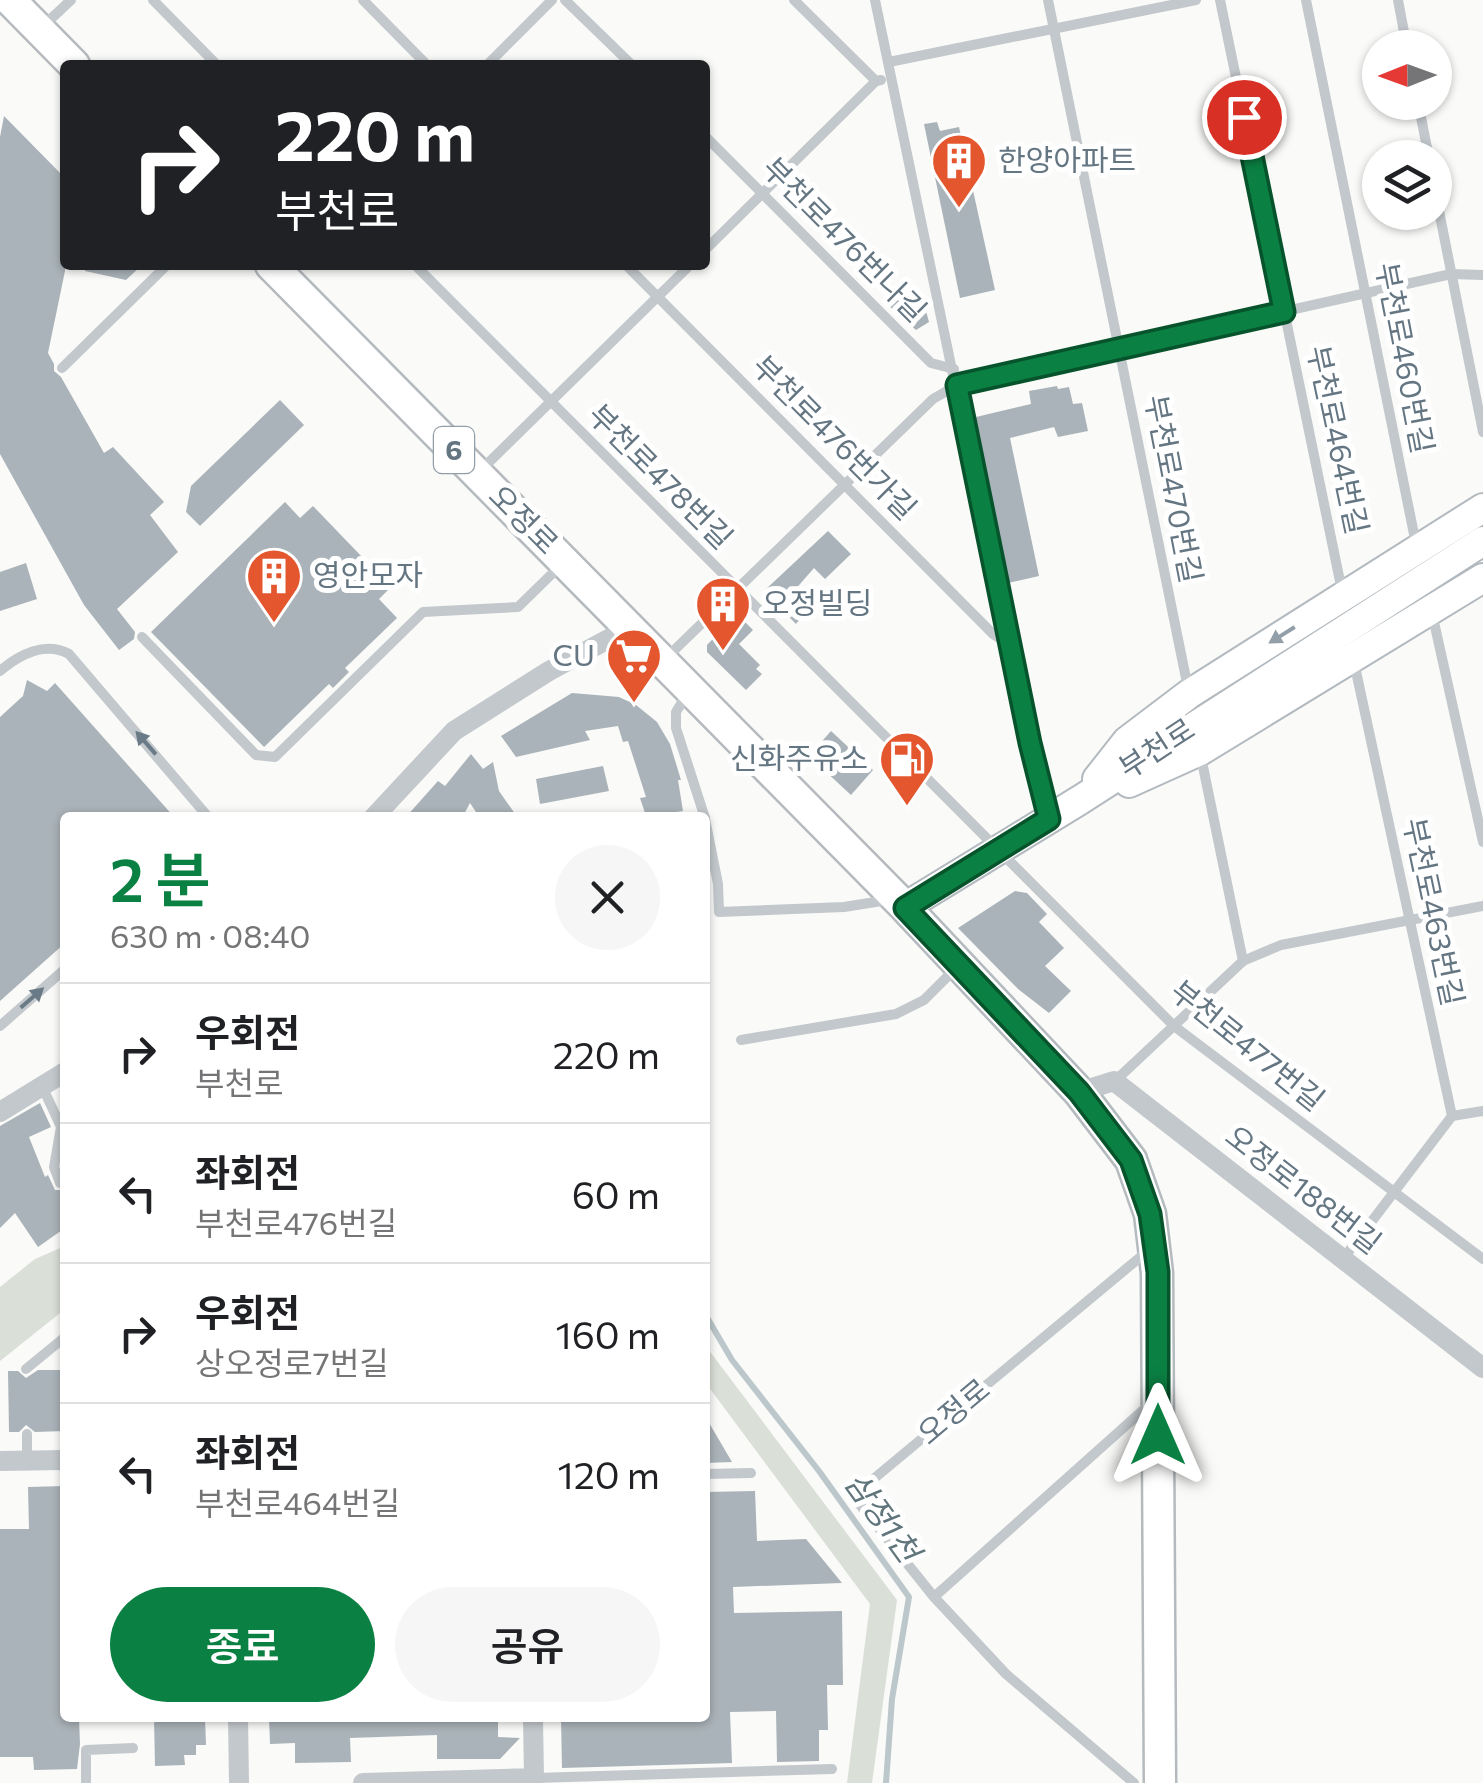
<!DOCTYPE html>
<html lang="ko">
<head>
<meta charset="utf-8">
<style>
	body { margin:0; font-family:Commissioner,"Noto Sans KR",sans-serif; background:#f6f6f6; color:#202124; height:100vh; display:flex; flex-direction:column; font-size:38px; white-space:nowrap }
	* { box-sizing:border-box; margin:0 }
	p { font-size:32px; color:#757577 }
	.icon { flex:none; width:55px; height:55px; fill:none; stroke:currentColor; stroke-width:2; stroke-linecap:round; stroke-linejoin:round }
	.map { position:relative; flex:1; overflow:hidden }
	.drawer { position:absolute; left:60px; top:812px; width:650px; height:910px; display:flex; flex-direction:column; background:#fff; border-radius:10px; box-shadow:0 2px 8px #0004 }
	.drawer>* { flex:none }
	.hud { position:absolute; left:60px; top:60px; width:650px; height:210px; border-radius:10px; box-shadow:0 2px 8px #0004; background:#202124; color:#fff; overflow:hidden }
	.needle { width:65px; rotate:269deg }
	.fabs { position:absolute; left:1362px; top:30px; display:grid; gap:20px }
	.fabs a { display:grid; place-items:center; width:90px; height:90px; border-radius:50%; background:#fff; box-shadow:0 2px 8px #0004; font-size:50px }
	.pin { position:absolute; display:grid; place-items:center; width:85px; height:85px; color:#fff; margin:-42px; border:5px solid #fff; border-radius:50%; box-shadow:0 2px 10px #0007 }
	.me { position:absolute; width:110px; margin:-55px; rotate:0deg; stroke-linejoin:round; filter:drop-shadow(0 0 8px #0008) }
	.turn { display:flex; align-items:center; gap:35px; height:210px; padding:0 50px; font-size:45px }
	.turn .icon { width:130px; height:130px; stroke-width:2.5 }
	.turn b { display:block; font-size:70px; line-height:85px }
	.round { display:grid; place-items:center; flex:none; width:105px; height:105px; border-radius:52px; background:#f6f6f6 }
	.summary { display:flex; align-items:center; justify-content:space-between; height:170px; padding:0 50px }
	h1 { font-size:60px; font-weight:600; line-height:75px; color:#0b8043 }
	.button { display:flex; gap:20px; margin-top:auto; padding:20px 50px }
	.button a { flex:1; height:115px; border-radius:60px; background:#0b8043; color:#fff; font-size:40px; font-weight:600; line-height:115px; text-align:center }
	.button a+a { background:#f6f6f6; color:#202124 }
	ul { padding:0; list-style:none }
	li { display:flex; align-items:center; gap:30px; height:140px; padding:0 50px; border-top:2px solid #e0e0e0 }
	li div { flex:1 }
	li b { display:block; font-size:38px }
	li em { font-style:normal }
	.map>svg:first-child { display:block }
</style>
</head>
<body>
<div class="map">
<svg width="1483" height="1783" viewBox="0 0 1483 1783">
	<rect width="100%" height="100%" fill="#fafaf8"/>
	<g fill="#dadfd7">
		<polygon points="65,1246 65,1309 0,1361 0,1287 35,1259"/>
		<polygon points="705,1345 897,1600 872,1783 847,1783 870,1604 705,1382"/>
	</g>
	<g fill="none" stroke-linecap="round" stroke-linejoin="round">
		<polyline stroke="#bbc7cb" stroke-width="6" points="705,1314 732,1360 819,1471 909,1597 892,1699 886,1783"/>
	</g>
	<g fill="#aab3b9">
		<polygon points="4,116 65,178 65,271 48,353 54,364 54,371 61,377 104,453 113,447 164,502 150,515 178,552 117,609 135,632 134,639 119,650 84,605 0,454 0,137"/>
		<polygon points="937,122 940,131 959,127 995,290 960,298 924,124"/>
		<polygon points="86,265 142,265 126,280 85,271"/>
		<polygon points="907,285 922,297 929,322 916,330 888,305"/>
		<polygon points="1057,386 1058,389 1069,387 1073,404 1082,403 1088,431 1058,437 1054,427 1010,438 1039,576 1008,583 972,418 1031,404 1029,391"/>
		<polygon points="280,400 304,425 200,526 186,512 191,486"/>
		<polygon points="285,502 300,518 313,506 391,587 379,599 397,618 345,668 349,672 333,688 329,684 264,747 151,632"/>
		<polygon points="828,531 851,554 825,579 814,568 793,592 809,607 796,624 764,591"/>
		<polygon points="26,563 37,599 0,611 0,572"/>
		<polygon points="737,614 753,630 739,644 760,665 756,669 762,674 746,690 707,652 707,645"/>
		<polygon points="27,680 47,691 55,683 175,818 65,818 65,943 0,1001 0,717 23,696"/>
		<polygon points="572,693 619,697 636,705 657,722 670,744 681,780 678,780 683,811 646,816 640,798 646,797 628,741 623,742 618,726 585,731 590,740 516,757 501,736"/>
		<polygon points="831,731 873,770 851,795 809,756"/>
		<polygon points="471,754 483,769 493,762 499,791 518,818 480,818 470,803 462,818 405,818 438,781 445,786"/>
		<polygon points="603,766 609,791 540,804 536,779"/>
		<polygon points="1015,891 1027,893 1047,914 1039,922 1064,948 1045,966 1071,991 1049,1013 1018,989 958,928"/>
		<polygon points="40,1103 51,1127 29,1137 45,1177 48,1175 55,1190 65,1190 65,1228 38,1247 15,1213 0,1228 0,1126"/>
		<polygon points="38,1370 65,1370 65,1431 35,1432 26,1425 19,1432 9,1432 8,1371 18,1371 26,1378"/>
		<polygon points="705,1416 732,1462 705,1463"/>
		<polygon points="65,1486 65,1718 79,1718 80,1744 77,1769 34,1770 33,1757 0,1757 0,1529 29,1529 28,1487"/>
		<polygon points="755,1491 757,1541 806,1539 842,1583 733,1587 734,1613 842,1611 843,1685 827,1685 828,1730 819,1730 819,1761 777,1762 776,1711 730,1712 732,1763 562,1768 561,1718 705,1718 705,1492"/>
		<polygon points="154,1718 205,1718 206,1745 196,1745 196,1755 184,1755 185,1765 155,1766"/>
		<polygon points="269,1718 498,1718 498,1737 520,1738 500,1759 437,1759 437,1735 350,1738 351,1762 295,1763 295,1743 270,1744"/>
	</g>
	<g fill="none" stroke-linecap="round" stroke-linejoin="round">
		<g stroke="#b3babf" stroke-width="32">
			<g id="secondary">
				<polyline points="1097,779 1127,741 1189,694 1483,508"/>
				<polyline points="1129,783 1200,751 1483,578"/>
				<polyline points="905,907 1080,800 1483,541"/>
			</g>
		</g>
		<g stroke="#b5babe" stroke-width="35">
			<g id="primary">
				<polyline points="10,0 74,65"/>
				<polyline points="271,265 905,907 1079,1092 1131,1160 1150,1214 1157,1273 1160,1783"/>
			</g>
		</g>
		<g stroke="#c3c8cc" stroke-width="10">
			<polyline points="153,0 217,65"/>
			<polyline points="363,0 427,65"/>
			<polyline points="565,0 632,65"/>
			<polyline points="794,0 876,81 881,80"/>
			<polyline points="875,0 1009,644 1049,818"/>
			<polyline points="1048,0 1189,693"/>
			<polyline points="1220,0 1342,591"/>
			<polyline points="1306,0 1417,549"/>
			<polyline points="1398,0 1407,48"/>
			<polyline points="40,29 71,0"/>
			<polyline points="889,62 1196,0"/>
			<polyline points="487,65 552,0"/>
			<polyline points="1418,102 1429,158"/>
			<polyline points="705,136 931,363 954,369"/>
			<polyline points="1435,191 1483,432"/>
			<polyline points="705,250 876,81"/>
			<polyline points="415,265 1174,1026 1483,1259"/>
			<polyline points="626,265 993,634 1009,644"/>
			<polyline points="62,368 167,265"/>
			<polyline points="478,473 690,265"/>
			<polyline points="1432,613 1483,842"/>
			<polyline points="142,637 256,755 275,757 423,612 518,607 560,566"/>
			<polyline points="663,661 933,399 957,385 1451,274 1483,275"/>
			<path d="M 0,671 C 19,655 45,641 69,654 L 209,818"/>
			<polyline points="687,694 676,712 676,728 705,818"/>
			<polyline points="1200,752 1243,961"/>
			<polyline points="705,819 718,884 719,912 844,907 888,900"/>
			<polyline points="0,1026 65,969"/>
			<polyline points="741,1040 896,1014 924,1000 956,968"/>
			<polyline points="1115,1081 1243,961 1281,945 1483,906"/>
			<polyline points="42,1086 61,1127 54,1167 60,1183"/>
			<polyline points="1452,1116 1483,1111"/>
			<polyline points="1343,1259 1452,1116 1354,662"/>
			<polyline points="26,1369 65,1337"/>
			<polyline points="27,1434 27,1460"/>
			<polyline points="705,1474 751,1473"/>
			<polyline points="934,1597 1150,1404"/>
			<polyline points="535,1778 832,1769"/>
			<polyline points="86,1783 86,1750 133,1748"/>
			<polyline points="1134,1783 1006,1674 934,1597 853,1496 1150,1249"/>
		</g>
		<g stroke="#c3c8cc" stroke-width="20">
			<polyline points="373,818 454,731 549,671 629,628"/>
			<polyline points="1079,1092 1114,1081 1483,1368"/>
			<polyline points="0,1112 65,1072"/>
			<polyline points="0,1461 65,1460"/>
			<polyline points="238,1718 239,1783"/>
			<polyline points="363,1783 534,1778 533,1718"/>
		</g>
		<use href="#secondary" stroke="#fff" stroke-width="28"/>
		<use href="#primary" stroke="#fff" stroke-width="30"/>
	</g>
	<defs><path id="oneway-solid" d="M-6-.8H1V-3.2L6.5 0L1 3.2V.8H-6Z" transform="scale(2.5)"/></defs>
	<use fill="#939fa8" href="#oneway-solid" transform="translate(1282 635) rotate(148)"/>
	<g fill="#6a7a87">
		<use href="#oneway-solid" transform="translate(146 743) rotate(-131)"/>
		<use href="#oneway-solid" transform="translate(32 998) rotate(-41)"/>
	</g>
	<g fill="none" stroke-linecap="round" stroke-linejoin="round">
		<g stroke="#07532c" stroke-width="25">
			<polyline id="route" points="1158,1435 1158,1272 1150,1214 1131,1160 1079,1092 905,908 1049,819 1030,743 957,385 1284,312 1244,117"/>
		</g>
		<use href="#route" stroke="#0b8043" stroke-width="18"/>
	</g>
	<defs>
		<g id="building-pin" transform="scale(2.875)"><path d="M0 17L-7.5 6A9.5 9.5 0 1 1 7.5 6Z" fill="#e4572e" stroke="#fff"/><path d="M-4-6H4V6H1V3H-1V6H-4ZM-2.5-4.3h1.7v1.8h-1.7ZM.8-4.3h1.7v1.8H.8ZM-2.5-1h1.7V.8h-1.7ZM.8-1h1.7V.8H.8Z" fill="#fff"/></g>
		<g id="supermarket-pin" transform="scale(2.875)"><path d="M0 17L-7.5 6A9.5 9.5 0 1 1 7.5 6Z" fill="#e4572e" stroke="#fff"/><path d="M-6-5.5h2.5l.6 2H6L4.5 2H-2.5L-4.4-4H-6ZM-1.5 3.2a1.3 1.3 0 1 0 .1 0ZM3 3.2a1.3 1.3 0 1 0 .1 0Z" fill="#fff"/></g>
		<g id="fuel-pin" transform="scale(2.875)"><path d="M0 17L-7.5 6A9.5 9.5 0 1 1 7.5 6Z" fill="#e4572e" stroke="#fff"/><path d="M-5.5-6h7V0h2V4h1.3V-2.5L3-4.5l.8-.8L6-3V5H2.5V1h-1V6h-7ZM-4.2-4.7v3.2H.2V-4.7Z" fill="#fff"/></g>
	</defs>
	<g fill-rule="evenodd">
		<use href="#building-pin" x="959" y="161"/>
		<use href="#building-pin" x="274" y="576"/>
		<use href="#building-pin" x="723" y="604"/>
		<use href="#supermarket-pin" x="634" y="656"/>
		<use href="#fuel-pin" x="907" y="759"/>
	</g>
	<g text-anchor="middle" stroke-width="10" stroke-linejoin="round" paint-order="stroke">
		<rect fill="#fff" stroke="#939fa8" stroke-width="2.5" x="434" y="427" width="40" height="46" rx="8"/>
		<g font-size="28" font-weight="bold" fill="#657683">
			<text x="454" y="460">6</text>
		</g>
		<g font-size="30" fill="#657683" stroke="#fff" text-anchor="start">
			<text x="998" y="171">한양아파트</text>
			<text x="313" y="586">영안모자</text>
			<text x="762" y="614">오정빌딩</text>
			<text x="595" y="666" text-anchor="end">CU</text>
			<text x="868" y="769" text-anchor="end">신화주유소</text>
		</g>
		<g font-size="30" fill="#657683" stroke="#fff">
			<text transform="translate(844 240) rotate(45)" y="10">부천로476번나길</text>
			<text transform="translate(1404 358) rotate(79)" y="10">부천로460번길</text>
			<text transform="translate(834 438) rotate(45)" y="10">부천로476번가길</text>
			<text transform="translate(1337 440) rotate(78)" y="10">부천로464번길</text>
			<text transform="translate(660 477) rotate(45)" y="10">부천로478번길</text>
			<text transform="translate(1173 489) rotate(79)" y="10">부천로470번길</text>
			<text transform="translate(523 520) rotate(45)" y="10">오정로</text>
			<text transform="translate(1157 749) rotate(-33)" y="10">부천로</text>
			<text transform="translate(1433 912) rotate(78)" y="10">부천로463번길</text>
			<text transform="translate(1247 1046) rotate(39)" y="10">부천로477번길</text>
			<text transform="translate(1303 1190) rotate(38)" y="10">오정로188번길</text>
			<text transform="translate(954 1412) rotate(-40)" y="10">오정로</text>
		</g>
		<g font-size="32" font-style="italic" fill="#60757c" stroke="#fff">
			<text transform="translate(882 1517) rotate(54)" y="11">삼정1천</text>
		</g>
	</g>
</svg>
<div class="fabs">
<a><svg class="needle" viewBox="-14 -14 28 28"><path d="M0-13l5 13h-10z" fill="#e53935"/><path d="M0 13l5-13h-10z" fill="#757577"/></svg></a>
<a><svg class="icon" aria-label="layers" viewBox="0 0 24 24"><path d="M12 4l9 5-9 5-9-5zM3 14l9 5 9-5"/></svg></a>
</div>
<div class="pin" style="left:1244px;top:117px;background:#d93025"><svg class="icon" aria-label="arrive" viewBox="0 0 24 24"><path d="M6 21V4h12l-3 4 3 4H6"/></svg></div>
<svg class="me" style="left:1158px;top:1435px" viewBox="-20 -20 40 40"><path d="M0-17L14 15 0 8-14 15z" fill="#0b8043" stroke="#fff" stroke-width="4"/></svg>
<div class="hud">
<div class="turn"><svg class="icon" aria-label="right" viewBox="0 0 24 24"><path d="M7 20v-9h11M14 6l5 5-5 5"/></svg><div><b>220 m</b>부천로</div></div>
</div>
<section class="drawer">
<div class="summary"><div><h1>2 분</h1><p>630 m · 08:40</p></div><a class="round"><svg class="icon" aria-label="close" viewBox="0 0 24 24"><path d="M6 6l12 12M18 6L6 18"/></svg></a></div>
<ul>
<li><svg class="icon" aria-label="right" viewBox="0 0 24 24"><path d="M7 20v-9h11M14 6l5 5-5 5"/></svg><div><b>우회전</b><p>부천로</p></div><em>220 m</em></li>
<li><svg class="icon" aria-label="left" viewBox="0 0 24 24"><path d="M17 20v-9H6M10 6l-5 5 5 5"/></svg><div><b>좌회전</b><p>부천로476번길</p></div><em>60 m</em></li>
<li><svg class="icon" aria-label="right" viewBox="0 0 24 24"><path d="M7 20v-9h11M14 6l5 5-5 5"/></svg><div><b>우회전</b><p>상오정로7번길</p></div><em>160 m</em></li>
<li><svg class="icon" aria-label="left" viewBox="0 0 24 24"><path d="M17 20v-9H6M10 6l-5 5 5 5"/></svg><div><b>좌회전</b><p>부천로464번길</p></div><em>120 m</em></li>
</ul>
<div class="button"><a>종료</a><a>공유</a></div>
</section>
</div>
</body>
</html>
